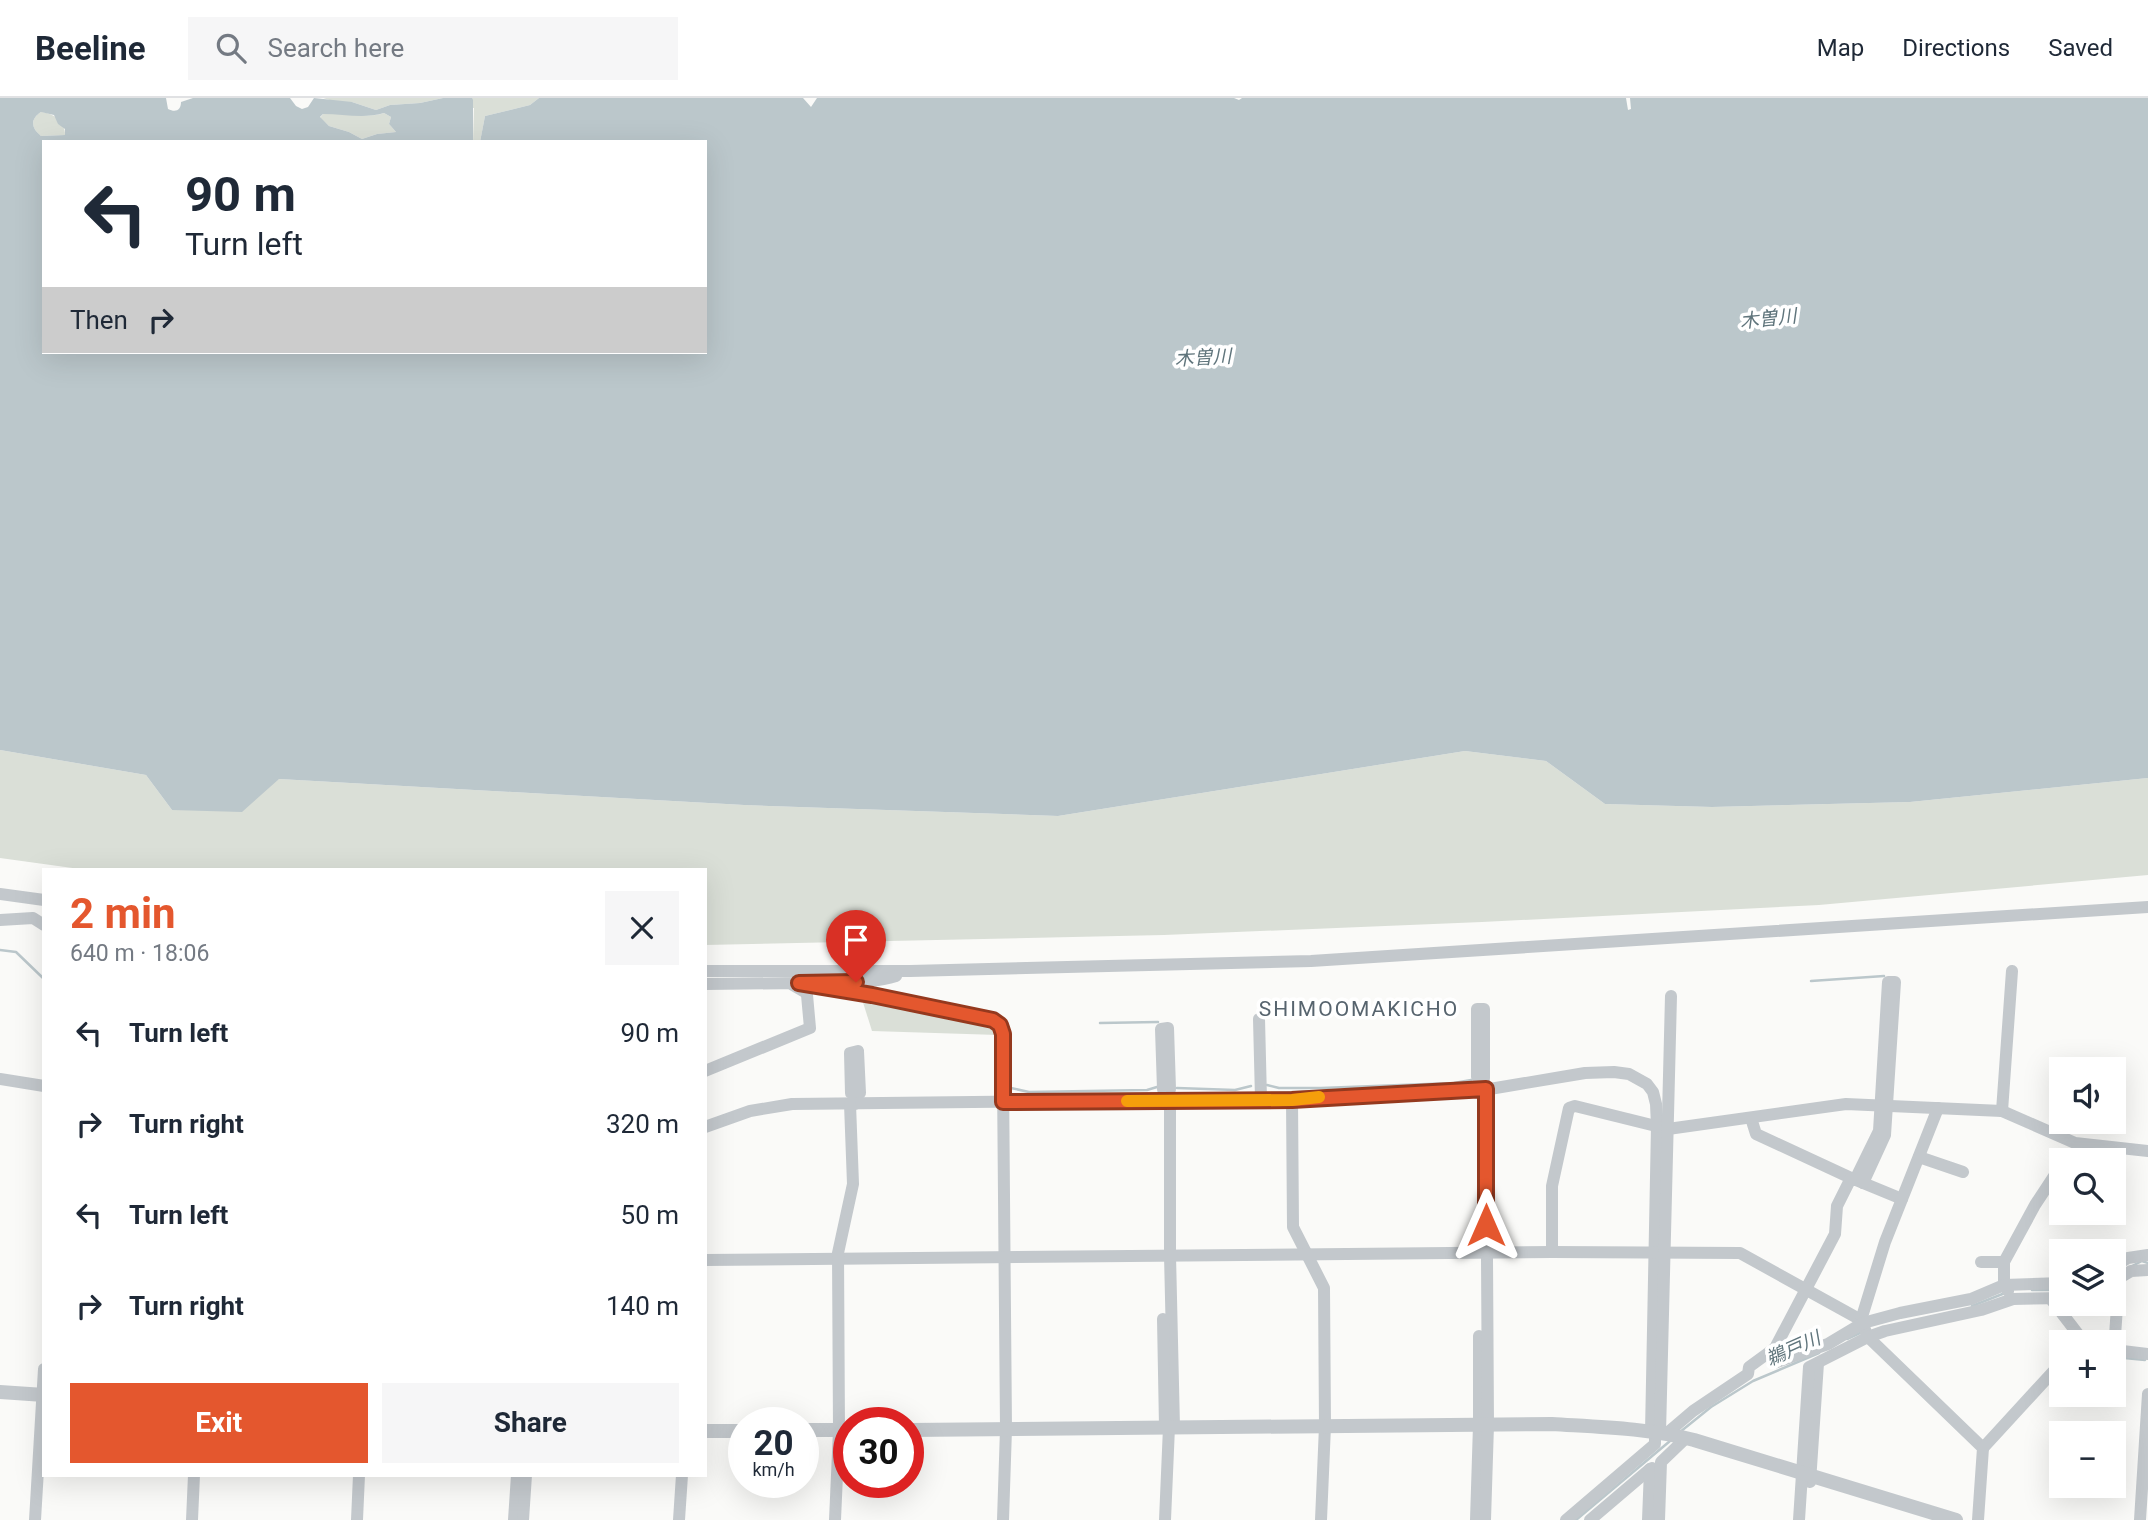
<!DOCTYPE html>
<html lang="en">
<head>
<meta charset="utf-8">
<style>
	body { margin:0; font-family:Roboto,"Noto Sans JP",sans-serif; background:#f6f6f7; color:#1f2937; height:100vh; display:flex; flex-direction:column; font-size:26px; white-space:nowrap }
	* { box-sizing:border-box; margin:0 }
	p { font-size:23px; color:#747a83 }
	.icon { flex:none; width:38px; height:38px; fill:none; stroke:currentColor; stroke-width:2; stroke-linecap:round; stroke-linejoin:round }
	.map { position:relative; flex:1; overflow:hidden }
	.sheet { position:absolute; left:42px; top:770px; width:665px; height:609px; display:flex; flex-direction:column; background:#fff; border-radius:0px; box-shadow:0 7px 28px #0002 }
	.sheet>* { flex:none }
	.hud { position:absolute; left:42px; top:42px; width:665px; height:214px; border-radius:0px; box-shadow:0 7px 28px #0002; background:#fff; color:#1f2937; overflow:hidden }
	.fabs { position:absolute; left:2049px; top:959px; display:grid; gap:14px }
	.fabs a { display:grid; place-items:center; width:77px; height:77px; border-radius:0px; background:#fff; box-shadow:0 7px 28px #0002; font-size:35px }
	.speed { position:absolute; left:728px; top:1309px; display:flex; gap:14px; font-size:35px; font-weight:700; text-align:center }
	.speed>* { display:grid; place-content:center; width:91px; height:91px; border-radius:50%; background:#fff; box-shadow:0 7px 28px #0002; line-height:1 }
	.speed small { font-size:18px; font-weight:400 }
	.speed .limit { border:10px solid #d22; background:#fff; color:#111 }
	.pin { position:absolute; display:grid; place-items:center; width:60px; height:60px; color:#fff; margin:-72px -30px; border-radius:50% 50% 50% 0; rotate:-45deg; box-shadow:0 0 7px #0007 }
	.pin .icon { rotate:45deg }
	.me { position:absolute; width:77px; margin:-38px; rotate:0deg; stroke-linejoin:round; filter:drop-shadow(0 0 5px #0008) }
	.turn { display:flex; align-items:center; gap:24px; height:147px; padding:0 28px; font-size:32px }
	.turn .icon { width:91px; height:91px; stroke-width:2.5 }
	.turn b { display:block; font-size:49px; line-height:60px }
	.then { display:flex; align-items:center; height:66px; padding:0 28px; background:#0003; gap:14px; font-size:26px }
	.round { display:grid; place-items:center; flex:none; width:74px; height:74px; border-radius:0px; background:#f6f6f7 }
	.headline { display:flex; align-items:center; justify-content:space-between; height:119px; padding:0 28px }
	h1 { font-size:42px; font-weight:700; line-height:52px; color:#e4572e }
	.button { display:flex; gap:14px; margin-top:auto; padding:14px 28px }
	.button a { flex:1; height:80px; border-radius:0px; background:#e4572e; color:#fff; font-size:28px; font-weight:700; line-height:80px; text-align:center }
	.button a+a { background:#f6f6f7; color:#1f2937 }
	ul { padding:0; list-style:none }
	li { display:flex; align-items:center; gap:21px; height:91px; padding:0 28px }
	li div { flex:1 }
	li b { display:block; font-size:26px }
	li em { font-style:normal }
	header { display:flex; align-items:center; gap:42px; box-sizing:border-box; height:98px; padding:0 35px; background:#fff; border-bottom:2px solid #e0e1e3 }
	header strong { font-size:33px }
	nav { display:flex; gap:38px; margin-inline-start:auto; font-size:24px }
	.search { width:490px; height:63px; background:#f6f6f7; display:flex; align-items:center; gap:18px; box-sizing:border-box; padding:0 24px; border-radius:0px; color:#747a83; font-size:26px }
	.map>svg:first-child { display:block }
</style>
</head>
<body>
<header>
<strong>Beeline</strong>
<div class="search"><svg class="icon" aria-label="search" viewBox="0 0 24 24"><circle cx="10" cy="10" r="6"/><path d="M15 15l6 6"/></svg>Search here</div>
<nav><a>Map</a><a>Directions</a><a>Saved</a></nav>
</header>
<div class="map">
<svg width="2148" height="1422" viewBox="0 0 2148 1422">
	<rect width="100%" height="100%" fill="#fafaf8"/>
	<g fill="#dadfd7">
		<polygon points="323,0 443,0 420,5 390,7 376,12 352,4 336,4"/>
		<polygon points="472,0 539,0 530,7 485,18 480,44 473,44 474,10 472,10"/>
		<path d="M 41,14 C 54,15 65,24 65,37 L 41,38 C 31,30 30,21 41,14 Z"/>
		<path d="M 340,15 C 355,16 369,20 384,15 L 391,19 L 389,26 L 396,34 L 377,36 L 362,41 L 349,34 L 329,28 L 320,20 L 323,16 Z"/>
		<polygon points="0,652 146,677 172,712 279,681 744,707 1058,718 1465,653 1546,663 1605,706 1712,709 1910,704 2148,680 2148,777 1819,807 1482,824 1164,837 705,847 705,772 87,772 0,760"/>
		<polygon points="861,898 995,927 998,937 872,933"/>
	</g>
	<path fill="#bbc7cb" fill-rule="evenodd" d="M 0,0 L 166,0 L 168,11 C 176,15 181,12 181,4 L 193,0 L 290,0 L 296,8 L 302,11 L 308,9 L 314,0 L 352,4 L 376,12 L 390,7 L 420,5 L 443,0 L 472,0 L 473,2 L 473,44 L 44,44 L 44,254 L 705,254 L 705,44 L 480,44 L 485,18 L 530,7 L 539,0 L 803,0 L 811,9 L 817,0 L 1234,0 L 1239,2 L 1242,0 L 1626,0 L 1628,12 L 1631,11 L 1630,0 L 2148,0 L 2148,680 L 1910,704 L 1712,709 L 1605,706 L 1546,663 L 1465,653 L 1058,718 L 744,707 L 279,681 L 242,714 L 172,712 L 146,677 L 0,652 ZM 41,14 L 54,17 L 58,26 L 65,31 L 65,37 L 41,38 C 31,30 30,21 41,14 ZM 384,15 L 391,19 L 389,26 L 396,34 L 377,36 L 362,41 L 349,34 L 329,28 L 320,19 L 323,16 C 344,16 364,21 384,15 Z"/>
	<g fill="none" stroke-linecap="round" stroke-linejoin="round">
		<g stroke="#bbc7cb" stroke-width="2.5">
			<polyline points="0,852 16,854 44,881"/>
			<polyline points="1811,883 1884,878"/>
			<polyline points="1100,925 1158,924"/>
			<polyline points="1267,987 1279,990 1321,990 1454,985 1471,982"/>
			<polyline points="1011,990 1029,994 1147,992 1157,989"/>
			<polyline points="1177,990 1235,992 1251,988"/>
			<polyline points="1267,995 1425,989"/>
			<polyline points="2132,1168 2142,1163 2148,1165"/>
			<polyline points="2032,1192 2062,1192"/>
			<polyline points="1972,1208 2005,1195"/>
			<polyline points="1847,1241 1860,1235"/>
			<polyline points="2114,1259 2145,1262"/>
			<polyline points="1680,1334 1711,1309 1753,1283 1819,1255"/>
			<polyline points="1576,1422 1670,1343"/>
		</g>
		<g stroke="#c3c8cc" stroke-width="12">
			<polyline points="0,796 44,802"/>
			<polyline points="0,822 33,820 44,827"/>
			<polyline points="705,873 910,873 1311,863 2148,809"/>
			<path d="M 827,885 C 850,884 874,885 896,878"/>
			<polyline points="705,886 799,885 872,897 993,922 1001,927 1003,936 1003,981 1006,1331 1003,1422"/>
			<polyline points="1259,921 1261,1001 1292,1002 1293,1129 1324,1190 1325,1328 1321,1422"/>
			<polyline points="705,973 810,930 807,897 805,894 793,887"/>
			<polyline points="0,981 44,988"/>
			<polyline points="1480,982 1477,979 1477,911 1484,911 1484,980 1480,982 1480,992"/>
			<polyline points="855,995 851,995 850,955 858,953 860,995 855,995 855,1006"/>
			<polyline points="1166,1002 1166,992 1170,991 1168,930 1161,931 1163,991 1166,992"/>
			<polyline points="1170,1002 1170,1157 1174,1329"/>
			<polyline points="1292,1002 1478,993 1585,975 1614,974 1629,976 1647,986 1653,994 1656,1006 1657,1028 1651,1334"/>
			<polyline points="2002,1013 2012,873"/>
			<polyline points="1751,1020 1756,1036 1851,1080 1902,1101"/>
			<polyline points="705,1029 750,1013 792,1006 1261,1001"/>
			<polyline points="1919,1059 1963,1074"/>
			<polyline points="1855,1082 1879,1033 1888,884 1895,884 1885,1037 1863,1085"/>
			<polyline points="1552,1154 1552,1088 1569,1010 1575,1008 1668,1031 1846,1006 2002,1013 2075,1045 2148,1053"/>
			<polyline points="705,1162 1552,1154 1740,1155 1861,1222 1868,1239 1983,1350 1978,1422"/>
			<polyline points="1981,1164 2004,1164"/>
			<polyline points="2114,1168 2128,1160 2148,1157"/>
			<polyline points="2114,1183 2131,1173 2148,1172"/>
			<polyline points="2008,1193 2004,1187 2004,1164 2035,1107 2062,1066"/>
			<polyline points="2051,1201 2084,1244"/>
			<polyline points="1163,1221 1165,1329"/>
			<polyline points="1861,1222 1885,1144 1938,1010"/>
			<polyline points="2114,1252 2119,1180"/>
			<polyline points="2114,1252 2148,1256"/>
			<polyline points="1774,1265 1828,1246 1863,1225 1900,1215 1971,1201 2004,1187 2062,1185"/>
			<polyline points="1660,1335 1671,898"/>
			<polyline points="1666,1336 1693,1313 1748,1276 1749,1269 1775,1250 1835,1136 1837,1108 1851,1080"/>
			<polyline points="1983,1350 2062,1264"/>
			<polyline points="1810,1384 1818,1265"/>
			<polyline points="35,1422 44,1271"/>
			<polyline points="192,1422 194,1377"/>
			<polyline points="357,1422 359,1377"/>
			<polyline points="514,1422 517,1377"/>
			<polyline points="523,1422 526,1377"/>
			<polyline points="679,1422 682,1377"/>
			<polyline points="835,1422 839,1332 838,1155 853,1086 850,1006"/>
			<polyline points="1165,1422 1169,1329"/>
			<polyline points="1476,1422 1479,1327 1479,1238"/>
			<polyline points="1485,1422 1488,1327 1486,991"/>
			<polyline points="1566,1422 1655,1346 1655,1334"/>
			<polyline points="1590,1422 1650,1371"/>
			<polyline points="1648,1422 1650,1371 1652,1370"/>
			<polyline points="1659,1422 1661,1364 1686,1340"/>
			<polyline points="1799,1422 1809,1269 1868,1239 1885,1233 1981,1212 2013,1201 2062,1200"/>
			<polyline points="2140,1422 2148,1296"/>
		</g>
		<g stroke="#c3c8cc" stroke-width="14">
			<polyline points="0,1294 44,1297"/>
			<polyline points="803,1332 849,1332"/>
			<path d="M 908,1332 L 1552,1326 C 1600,1329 1647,1330 1694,1342 L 1956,1422"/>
			<polyline points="705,1333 744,1333"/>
		</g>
	</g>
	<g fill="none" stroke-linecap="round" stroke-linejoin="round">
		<g stroke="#94391e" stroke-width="18">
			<polyline id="route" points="856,884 799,885 872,897 993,922 1000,927 1003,936 1003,1004 1292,1002 1486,991 1486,1127"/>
		</g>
		<use href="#route" stroke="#e4572e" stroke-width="12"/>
		<polyline stroke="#f59e0b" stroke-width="12" points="1127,1003 1292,1002 1319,999"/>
	</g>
	<g text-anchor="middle" stroke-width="7" stroke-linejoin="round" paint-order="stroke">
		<g font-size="19" font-style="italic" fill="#60757c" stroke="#fff">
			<text transform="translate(1768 220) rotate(-6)" y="7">木曽川</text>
			<text transform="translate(1203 259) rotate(-3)" y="7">木曽川</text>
			<text transform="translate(1793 1250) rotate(-24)" y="7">鵜戸川</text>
		</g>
		<g font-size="21" letter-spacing="2" fill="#57646e" stroke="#fff">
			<text x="1359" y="918">SHIMOOMAKICHO</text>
		</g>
	</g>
</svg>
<div class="fabs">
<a><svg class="icon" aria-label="sound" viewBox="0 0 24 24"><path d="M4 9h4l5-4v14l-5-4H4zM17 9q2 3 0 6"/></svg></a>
<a><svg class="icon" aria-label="search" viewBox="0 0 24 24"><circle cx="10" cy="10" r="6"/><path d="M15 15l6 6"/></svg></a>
<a><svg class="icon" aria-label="layers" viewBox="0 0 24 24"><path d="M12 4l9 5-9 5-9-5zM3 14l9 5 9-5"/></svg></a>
<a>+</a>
<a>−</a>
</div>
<div class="speed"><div>20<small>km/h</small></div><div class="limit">30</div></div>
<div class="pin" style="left:856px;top:884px;background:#d93025"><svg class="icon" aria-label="arrive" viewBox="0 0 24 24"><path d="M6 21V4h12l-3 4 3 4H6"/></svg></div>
<svg class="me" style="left:1486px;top:1127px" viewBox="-20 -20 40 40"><path d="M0-17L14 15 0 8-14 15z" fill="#e4572e" stroke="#fff" stroke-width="4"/></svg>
<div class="hud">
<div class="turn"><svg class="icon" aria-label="left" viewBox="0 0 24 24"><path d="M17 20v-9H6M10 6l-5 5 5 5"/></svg><div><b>90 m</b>Turn left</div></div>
<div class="then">Then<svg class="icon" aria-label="right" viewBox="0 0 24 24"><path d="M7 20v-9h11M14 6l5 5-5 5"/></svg></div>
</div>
<section class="sheet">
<div class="headline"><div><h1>2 min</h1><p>640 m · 18:06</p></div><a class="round"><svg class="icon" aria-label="close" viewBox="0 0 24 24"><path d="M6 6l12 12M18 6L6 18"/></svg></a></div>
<ul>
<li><svg class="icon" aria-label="left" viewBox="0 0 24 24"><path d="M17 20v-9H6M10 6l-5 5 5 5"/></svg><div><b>Turn left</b></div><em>90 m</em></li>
<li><svg class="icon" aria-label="right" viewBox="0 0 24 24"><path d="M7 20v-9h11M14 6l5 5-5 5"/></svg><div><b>Turn right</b></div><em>320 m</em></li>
<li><svg class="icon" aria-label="left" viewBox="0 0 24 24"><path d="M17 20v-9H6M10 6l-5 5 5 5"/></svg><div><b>Turn left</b></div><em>50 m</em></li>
<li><svg class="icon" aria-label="right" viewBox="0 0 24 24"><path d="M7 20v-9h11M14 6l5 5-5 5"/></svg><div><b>Turn right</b></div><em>140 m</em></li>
</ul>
<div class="button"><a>Exit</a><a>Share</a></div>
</section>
</div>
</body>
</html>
